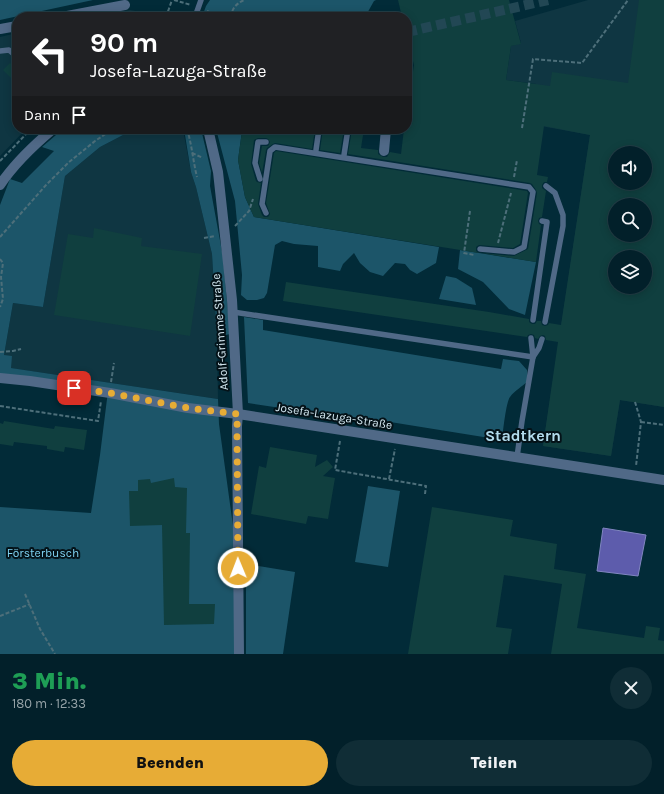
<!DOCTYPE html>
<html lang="de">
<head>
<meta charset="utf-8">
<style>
	body { margin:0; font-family:Karla,sans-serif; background:#102d36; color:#f1f3f6; height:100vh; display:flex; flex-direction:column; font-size:15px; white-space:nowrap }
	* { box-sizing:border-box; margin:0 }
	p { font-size:13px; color:#96a3a8 }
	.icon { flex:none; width:22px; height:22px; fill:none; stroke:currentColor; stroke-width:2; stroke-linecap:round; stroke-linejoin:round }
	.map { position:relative; height:654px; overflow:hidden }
	.sheet { display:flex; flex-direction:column; background:#02202a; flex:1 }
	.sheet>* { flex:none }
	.guide { position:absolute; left:12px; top:12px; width:400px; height:122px; border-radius:16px; box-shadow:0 2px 10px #0003,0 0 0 1px #233e47; background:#202124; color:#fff; overflow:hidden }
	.tools { position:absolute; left:608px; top:146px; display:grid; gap:8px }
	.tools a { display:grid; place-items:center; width:44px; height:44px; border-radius:50%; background:#02202a; box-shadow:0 2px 10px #0003,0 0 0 1px #233e47; font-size:20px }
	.pin { position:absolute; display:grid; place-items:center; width:34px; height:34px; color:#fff; margin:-17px; border-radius:8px; box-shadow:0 2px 6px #0006 }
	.me { position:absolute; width:44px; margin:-22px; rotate:359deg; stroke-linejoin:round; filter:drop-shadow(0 0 3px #0008) }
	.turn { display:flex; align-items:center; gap:14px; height:84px; padding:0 12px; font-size:18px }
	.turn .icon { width:52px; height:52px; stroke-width:2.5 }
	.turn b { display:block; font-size:28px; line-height:34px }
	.then { display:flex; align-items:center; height:38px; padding:0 12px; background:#0003; gap:8px; font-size:15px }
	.round { display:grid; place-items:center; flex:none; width:42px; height:42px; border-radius:21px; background:#102d36 }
	.headline { display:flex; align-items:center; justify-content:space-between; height:68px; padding:0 12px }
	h1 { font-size:24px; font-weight:800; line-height:30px; color:#1e9e55 }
	.button { display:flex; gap:8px; margin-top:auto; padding:8px 12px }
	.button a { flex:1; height:46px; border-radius:24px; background:#e7ac36; color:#111; font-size:16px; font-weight:800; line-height:46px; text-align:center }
	.button a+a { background:#102d36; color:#f1f3f6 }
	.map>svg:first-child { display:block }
</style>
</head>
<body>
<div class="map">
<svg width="664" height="654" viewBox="0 0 664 654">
	<rect width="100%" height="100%" fill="#022b38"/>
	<g fill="#0f3642" fill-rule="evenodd">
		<path d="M 588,0 L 664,0 L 664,407 L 620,400 L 611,456 L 543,446 L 590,135 L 530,124 L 536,84 L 506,80 L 511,46 L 521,43 L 515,21 ZM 615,153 L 645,153 L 645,183 L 615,183 ZM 615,205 L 645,205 L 645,235 L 615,235 ZM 615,257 L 645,257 L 645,287 L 615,287 Z"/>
		<polygon points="130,10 141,12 151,17 93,17"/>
		<polygon points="17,33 17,129 26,129 0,156 0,37"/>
		<polygon points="126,129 147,129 184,135 191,172 196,187 212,254 217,337 218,399 10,368 4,355 13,303 43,307 65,176 100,147 125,134"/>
	</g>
	<g fill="#1c5569">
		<polygon points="0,0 93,0 0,20"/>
		<polygon points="210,0 376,0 374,1 365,17 202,17 206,6"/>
		<polygon points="63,129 126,129 125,134 100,147 65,176 43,307 13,303 4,355 12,356 11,368 218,399 219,424 237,555 239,654 0,654 0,507 91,513 100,455 108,391 0,377 0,205 10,179 22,183 54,151 42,147"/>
		<polygon points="147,129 201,129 211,171 210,186 223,257 230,334 217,337 212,254 196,187 191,172 185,135"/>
		<polygon points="216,129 253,129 253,131 242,131 238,160 245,197 254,217 439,247 436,263 417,274 410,270 405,264 395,263 383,276 370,272 360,263 354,253 343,264 340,271 318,267 318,246 294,244 282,241 275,245 267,293 264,298 257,300 247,300 241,295 242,275 235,201"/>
		<polygon points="460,250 536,262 525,315 509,309 483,282 458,269"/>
		<polygon points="446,276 456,278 472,288 476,305 439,299"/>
		<path d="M 244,317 L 263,320 L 263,330 L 501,369 L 503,359 L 519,361 L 527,370 L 528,381 C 522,387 515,390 510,397 C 506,402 503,432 502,440 L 384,421 L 381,423 L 248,403 Z"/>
		<polygon points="368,486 400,491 388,567 355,562"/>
		<polygon points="246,564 295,572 283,654 246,654"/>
	</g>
	<polygon fill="#5d5cac" stroke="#8186c1" points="603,528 646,535 638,576 597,571"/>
	<g fill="#103f3f" fill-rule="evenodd">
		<path d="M 398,0 L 509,0 L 521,44 L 511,46 L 506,80 L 550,86 L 552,72 L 628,83 L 639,0 L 664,0 L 664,407 L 620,400 L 611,456 L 543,446 L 558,342 L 546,340 L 545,336 L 543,335 L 540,336 L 538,339 L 535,338 L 534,335 L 531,334 L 528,335 L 527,337 L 283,301 L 286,282 L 489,312 L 529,319 L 529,322 L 532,324 L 535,324 L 537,321 L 541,321 L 542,325 L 545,326 L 548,325 L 549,323 L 561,325 L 590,135 L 544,126 L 537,175 L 548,177 L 547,182 L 544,182 L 542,185 L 542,188 L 546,191 L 542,217 L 539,218 L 538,221 L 539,224 L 541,225 L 536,262 L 481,253 L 514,256 L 528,249 L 537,193 L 536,190 L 532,184 L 530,183 L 348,154 L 352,129 L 364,129 L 361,148 L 378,150 L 378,154 L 383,157 L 387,157 L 390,152 L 401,154 L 404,129 L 407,129 L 407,111 L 414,65 L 407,37 L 407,17 L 402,17 ZM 615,153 L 645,153 L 645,183 L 615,183 ZM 615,205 L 645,205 L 645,235 L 615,235 ZM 615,257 L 645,257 L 645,287 L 615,287 Z"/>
		<polygon points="10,63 17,69 17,84 3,70"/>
		<polygon points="253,129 315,129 312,149 275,143 273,144 267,148 266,150 262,173 259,163 262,146 268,146 270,142 268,139 266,138 258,138 254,140 251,164 256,181 257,182 261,183 258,204 262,215 264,217 268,217 270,214 266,203 274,153 276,151 527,191 528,193 520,244 513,248 479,245 476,247 476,251 479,253 254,217 245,197 238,160 242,131 253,131"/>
		<polygon points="323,129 344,129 340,153 320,150"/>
		<polygon points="94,228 142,238 141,246 202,254 190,336 54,315 68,234 93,238"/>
		<polygon points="4,421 54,429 55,426 87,430 84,450 65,447 64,452 47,449 47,446 14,442 13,446 0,444 0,423 3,424"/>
		<polygon points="270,447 317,455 315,467 327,460 333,467 323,476 335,478 328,519 308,516 306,524 251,514 259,466 266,468"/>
		<polygon points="174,478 175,487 187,488 186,533 190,533 189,604 215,604 214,624 164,625 162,525 130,526 129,491 138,491 138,480 150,479 151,483"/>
		<polygon points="432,507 513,520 510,536 557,544 554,569 586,574 577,628 644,638 646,626 660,628 658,640 664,641 664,654 551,654 562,584 504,575 496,627 512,629 508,654 408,654"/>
	</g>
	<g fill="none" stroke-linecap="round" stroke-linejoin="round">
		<polyline stroke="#224754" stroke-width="10" stroke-dasharray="10 5" stroke-linecap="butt" points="407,32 548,0"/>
		<g stroke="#4d6f7a" stroke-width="2" stroke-dasharray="4 2" stroke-linecap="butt">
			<polyline points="174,0 191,5"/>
			<polyline points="207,11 224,17"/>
			<polyline points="166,17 172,0"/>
			<path d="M 231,17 C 232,8 236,4 244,0"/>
			<path d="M 304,17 C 317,14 327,14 340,17"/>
			<polyline points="522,128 533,59 582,63 628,0"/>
			<path d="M 187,129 C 192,145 193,161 197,177"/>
			<polyline points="192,153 203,158"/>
			<polyline points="0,161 31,129"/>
			<polyline points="514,177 517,160"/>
			<polyline points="470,211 464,253 474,255"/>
			<polyline points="235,226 249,211 253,199"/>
			<polyline points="0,237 46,185 68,163 95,141 113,129"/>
			<polyline points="204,238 215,236"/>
			<polyline points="498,243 511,193"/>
			<polyline points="0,259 3,263 1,277 3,299 0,307"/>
			<polyline points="0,352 13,351 21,349"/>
			<polyline points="111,382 114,363"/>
			<polyline points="635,402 641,422 636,466"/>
			<polyline points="0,406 98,421 101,401"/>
			<polyline points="641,422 664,425"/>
			<polyline points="340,441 335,470 426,486 425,494"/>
			<polyline points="389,479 395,449"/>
			<polyline points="25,594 40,629 55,654"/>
			<polyline points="0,616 30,604"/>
		</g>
		<g stroke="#506987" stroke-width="5.5">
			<polyline points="112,7 115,17"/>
			<polyline points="195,17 201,0"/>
			<polyline points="0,51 9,50 17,57"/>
			<polyline points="316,150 319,129"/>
			<polyline points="344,155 348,129"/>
			<polyline points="260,179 255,163 258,142 266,142"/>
			<polyline points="266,213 262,204 270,151 275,147 529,187 533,192 524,247 514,252 480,249"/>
			<polyline points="233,312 533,357"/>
			<polyline points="533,320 547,222 542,221"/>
			<polyline points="545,322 563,226 563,215 555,193 546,186"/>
			<polyline points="533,357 539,348 542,339"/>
			<polyline points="517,457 522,421 533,357 531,338"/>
		</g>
		<g stroke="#506987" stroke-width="10">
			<polyline points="62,17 125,5"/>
			<polyline points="0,29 17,26"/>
			<polyline points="208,129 218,172 232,300 238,414 237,426 239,654"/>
			<polyline points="384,151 386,129"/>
			<polyline points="0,378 30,381 110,393 188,408 238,414 664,480"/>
		</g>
		<path stroke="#506987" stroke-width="10" d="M 0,185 C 14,164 34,145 53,129"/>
	</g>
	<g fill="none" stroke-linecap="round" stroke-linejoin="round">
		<polyline stroke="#e7ac36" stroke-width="7" stroke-dasharray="0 12.6" points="74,388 110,393 188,408 238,414 237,426 238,568"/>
	</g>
	<g text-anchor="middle" stroke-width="4" stroke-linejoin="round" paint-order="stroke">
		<g font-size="12" fill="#d4e8f1" stroke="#041218">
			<text transform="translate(220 332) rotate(-94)" y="4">Adolf-Grimme-Straße</text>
			<text transform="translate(334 416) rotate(9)" y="4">Josefa-Lazuga-Straße</text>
		</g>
		<g font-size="12" fill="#7fd2f1" stroke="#041218">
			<text x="43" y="557">Försterbusch</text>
		</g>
		<g font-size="16" font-weight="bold" fill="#b2dbec" stroke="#041218">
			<text x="523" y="441">Stadtkern</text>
		</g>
	</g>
</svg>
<div class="tools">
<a><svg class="icon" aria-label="sound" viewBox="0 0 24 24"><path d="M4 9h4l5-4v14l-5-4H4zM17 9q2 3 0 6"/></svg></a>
<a><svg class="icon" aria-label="search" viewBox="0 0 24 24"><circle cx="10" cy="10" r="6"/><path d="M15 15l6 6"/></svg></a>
<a><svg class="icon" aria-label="layers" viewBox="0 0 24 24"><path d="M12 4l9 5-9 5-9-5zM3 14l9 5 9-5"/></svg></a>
</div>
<div class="pin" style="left:74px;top:388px;background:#d93025"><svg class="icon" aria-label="arrive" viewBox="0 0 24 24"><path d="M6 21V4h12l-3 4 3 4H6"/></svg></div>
<svg class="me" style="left:238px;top:568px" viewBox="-20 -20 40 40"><circle r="17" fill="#e7ac36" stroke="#fff" stroke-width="3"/><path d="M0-11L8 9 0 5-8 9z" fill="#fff"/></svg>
<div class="guide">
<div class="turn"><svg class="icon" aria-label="left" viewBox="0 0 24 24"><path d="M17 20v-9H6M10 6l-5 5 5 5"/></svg><div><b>90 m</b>Josefa-Lazuga-Straße</div></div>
<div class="then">Dann<svg class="icon" aria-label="arrive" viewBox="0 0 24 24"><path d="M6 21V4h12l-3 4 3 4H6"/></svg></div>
</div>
</div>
<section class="sheet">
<div class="headline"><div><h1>3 Min.</h1><p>180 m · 12:33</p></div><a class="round"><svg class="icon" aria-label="close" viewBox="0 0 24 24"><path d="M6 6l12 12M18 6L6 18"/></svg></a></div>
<div class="button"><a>Beenden</a><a>Teilen</a></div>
</section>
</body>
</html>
